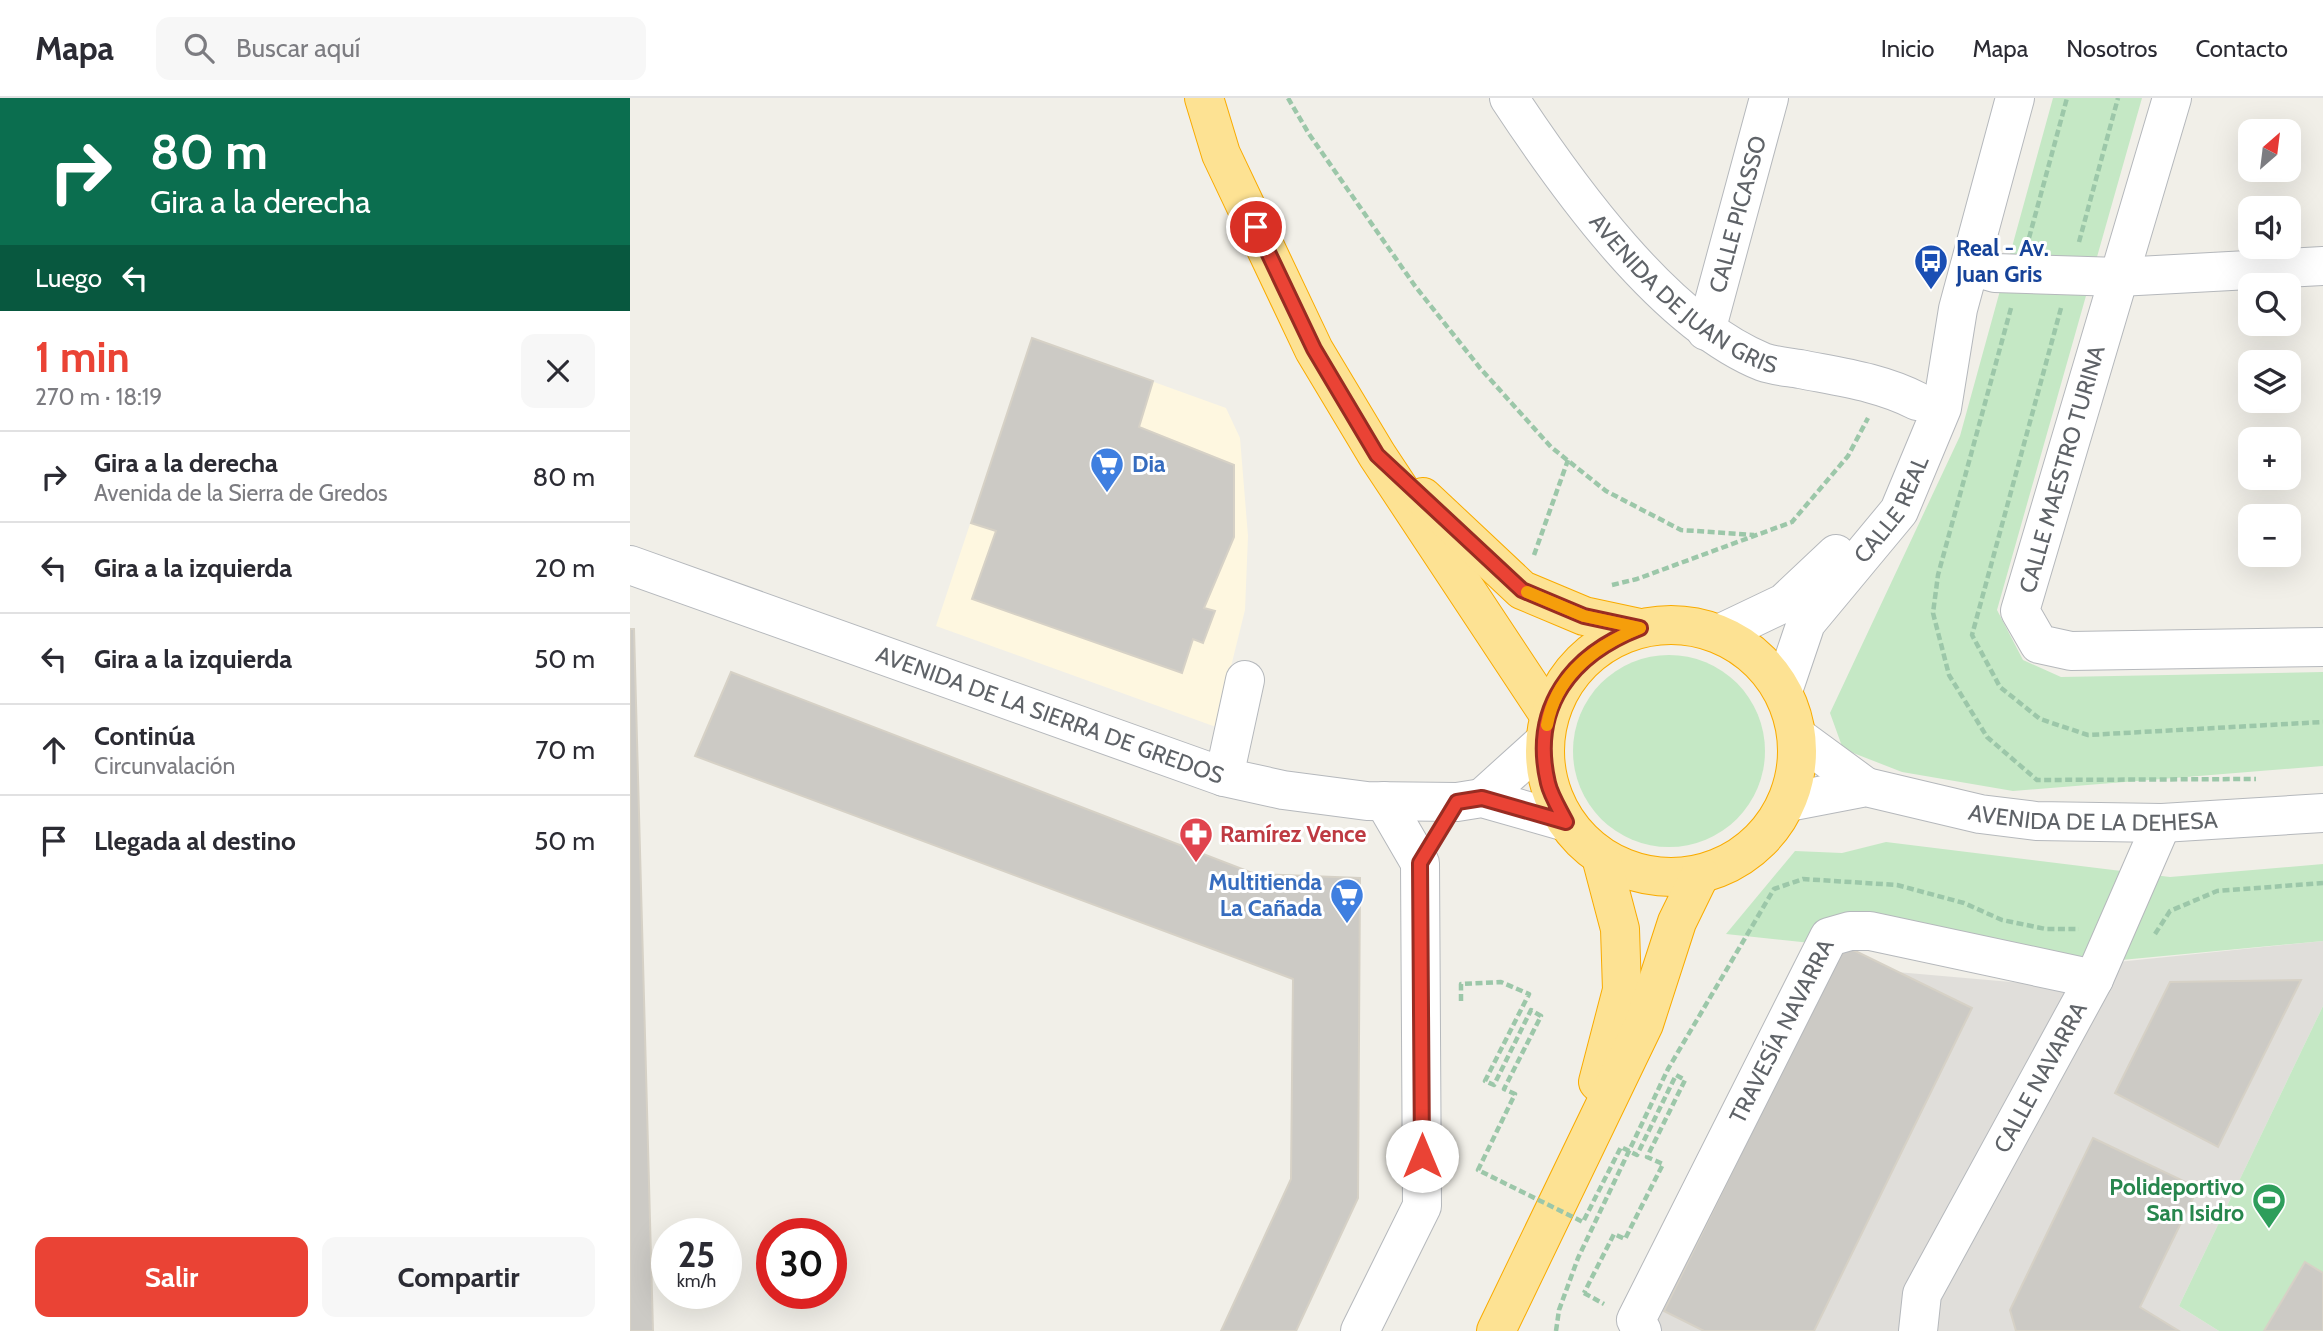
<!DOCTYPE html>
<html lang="es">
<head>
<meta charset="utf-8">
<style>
	body { margin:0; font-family:Cabin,sans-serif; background:#f7f7f7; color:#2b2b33; height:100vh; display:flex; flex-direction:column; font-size:26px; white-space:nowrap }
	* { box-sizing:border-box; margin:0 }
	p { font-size:23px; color:#7c7c81 }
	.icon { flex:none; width:38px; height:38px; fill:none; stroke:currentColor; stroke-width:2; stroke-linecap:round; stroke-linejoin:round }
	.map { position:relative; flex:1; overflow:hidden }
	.side { display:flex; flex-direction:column; background:#fff; width:630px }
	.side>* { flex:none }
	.guide { background:#0b6e4f; color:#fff; overflow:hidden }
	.needle { width:46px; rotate:28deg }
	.fabs { position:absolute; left:1608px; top:21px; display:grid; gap:14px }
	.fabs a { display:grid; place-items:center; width:63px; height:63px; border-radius:14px; background:#fff; box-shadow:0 7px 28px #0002; font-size:35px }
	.speed { position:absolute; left:21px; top:1120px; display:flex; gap:14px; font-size:35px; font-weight:700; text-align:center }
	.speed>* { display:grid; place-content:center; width:91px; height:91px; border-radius:50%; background:#fff; box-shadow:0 7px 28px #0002; line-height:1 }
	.speed small { font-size:18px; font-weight:400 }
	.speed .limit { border:10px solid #d22; background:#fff; color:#111 }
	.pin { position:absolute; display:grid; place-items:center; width:60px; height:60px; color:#fff; margin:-30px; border:4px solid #fff; border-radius:50%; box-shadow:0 2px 7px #0007 }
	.me { position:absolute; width:77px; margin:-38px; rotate:0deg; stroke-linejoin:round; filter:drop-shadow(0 0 5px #0008) }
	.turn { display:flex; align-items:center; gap:24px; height:147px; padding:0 35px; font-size:32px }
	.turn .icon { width:91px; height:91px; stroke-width:2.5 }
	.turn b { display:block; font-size:49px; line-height:60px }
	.then { display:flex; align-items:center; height:66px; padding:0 35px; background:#0003; gap:14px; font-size:26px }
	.round { display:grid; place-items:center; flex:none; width:74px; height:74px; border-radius:14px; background:#f7f7f7 }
	.overview { display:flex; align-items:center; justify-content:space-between; height:119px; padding:0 35px }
	h1 { font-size:42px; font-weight:800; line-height:52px; color:#ea4335 }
	.button { display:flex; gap:14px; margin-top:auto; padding:14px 35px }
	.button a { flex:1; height:80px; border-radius:14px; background:#ea4335; color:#fff; font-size:28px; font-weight:800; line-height:80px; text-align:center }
	.button a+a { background:#f7f7f7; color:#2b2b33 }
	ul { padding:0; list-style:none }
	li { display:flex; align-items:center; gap:21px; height:91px; padding:0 35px; border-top:2px solid #e1e1e2 }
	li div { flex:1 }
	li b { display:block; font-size:26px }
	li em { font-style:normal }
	header { display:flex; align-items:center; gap:42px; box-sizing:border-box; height:98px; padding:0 35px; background:#fff; border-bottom:2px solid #e1e1e2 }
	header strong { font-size:33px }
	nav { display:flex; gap:38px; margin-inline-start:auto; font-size:24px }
	.search { width:490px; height:63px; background:#f7f7f7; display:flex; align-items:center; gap:18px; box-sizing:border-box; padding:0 24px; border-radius:14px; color:#7c7c81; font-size:26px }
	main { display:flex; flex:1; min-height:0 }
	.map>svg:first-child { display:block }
</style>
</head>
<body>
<header>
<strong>Mapa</strong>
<div class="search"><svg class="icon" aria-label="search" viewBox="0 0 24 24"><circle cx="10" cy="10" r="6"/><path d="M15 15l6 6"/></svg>Buscar aquí</div>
<nav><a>Inicio</a><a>Mapa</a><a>Nosotros</a><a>Contacto</a></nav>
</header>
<main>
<section class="side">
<div class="guide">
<div class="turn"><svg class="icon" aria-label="right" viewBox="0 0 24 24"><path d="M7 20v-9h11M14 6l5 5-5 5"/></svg><div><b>80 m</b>Gira a la derecha</div></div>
<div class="then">Luego<svg class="icon" aria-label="left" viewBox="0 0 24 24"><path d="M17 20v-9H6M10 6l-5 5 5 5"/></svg></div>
</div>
<div class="overview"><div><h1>1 min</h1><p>270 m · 18:19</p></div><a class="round"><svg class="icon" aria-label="close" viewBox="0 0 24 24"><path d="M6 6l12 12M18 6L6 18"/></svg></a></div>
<ul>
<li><svg class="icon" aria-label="right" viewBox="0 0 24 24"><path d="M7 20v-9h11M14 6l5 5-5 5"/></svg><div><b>Gira a la derecha</b><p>Avenida de la Sierra de Gredos</p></div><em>80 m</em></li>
<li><svg class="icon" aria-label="left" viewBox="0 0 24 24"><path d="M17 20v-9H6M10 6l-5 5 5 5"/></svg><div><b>Gira a la izquierda</b></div><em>20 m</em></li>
<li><svg class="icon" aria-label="left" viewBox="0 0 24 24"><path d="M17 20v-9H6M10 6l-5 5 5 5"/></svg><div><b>Gira a la izquierda</b></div><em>50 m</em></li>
<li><svg class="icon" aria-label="ahead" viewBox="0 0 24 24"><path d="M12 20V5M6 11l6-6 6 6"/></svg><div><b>Continúa</b><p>Circunvalación</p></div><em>70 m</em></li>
<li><svg class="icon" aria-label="arrive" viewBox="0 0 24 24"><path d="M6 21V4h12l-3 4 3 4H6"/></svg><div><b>Llegada al destino</b></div><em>50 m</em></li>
</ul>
<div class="button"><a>Salir</a><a>Compartir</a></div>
</section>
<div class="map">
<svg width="1693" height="1233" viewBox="0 0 1693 1233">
	<rect width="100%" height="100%" fill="#f1efe8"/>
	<polygon fill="#fef7e0" points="402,240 596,310 610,340 618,438 615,512 586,629 306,528"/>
	<polygon fill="#e0deda" points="1693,843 1693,908 1549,1208 1589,1233 990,1233 1175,866 1462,891 1478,865"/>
	<g fill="#c5e8c5">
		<polygon points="1423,0 1512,0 1367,512 1393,562 1431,579 1693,574 1693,668 1383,693 1272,674 1213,651 1200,615 1330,338"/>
		<circle cx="1039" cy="653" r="96"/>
		<polygon points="1256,744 1540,779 1693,766 1693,843 1470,864 1181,845 1096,836 1165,753 1212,755"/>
		<polygon points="1693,908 1693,1233 1589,1233 1549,1208"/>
	</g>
	<g fill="#cccac5" stroke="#d6d1c6" stroke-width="2">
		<polygon points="402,240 523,283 509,329 604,367 604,439 574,510 585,513 573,545 563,541 552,575 342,501 366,433 341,425"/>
		<polygon points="0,531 4,531 23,1233 0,1233"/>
		<polygon points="101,574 625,776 730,780 728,1100 666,1233 591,1233 661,1081 663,881 65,658"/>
		<polygon points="1213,847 1342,910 1184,1233 1074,1233 1034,1213"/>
		<polygon points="1671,882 1588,1049 1485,995 1540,884"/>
		<polygon points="1463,1040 1568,1090 1510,1209 1549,1233 1386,1233 1380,1212"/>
		<polygon points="1675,1164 1693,1175 1693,1233 1634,1233"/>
	</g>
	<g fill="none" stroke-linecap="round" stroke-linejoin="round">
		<g stroke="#b5b8bc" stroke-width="40">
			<g id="minor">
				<path id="s1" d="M 879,0 C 937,88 1034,224 1133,264 C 1144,268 1158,269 1170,271 C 1210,279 1250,284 1287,303"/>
				<polyline points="1542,0 1390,513 1409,546 1441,553 1693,549"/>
				<polyline points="1340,168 1365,175 1489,179 1693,168"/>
				<path id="s2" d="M 1076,233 L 1139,0"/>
				<path id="s3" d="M 0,467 L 594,679 L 653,692 L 737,703 L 827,704 L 852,700 L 936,724"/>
				<polyline points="1089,536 1154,505 1206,456"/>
				<path id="s4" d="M 1153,593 L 1176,525 L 1269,413 L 1312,310 L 1328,211 L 1385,0"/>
				<polyline points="1168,639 1236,689"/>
				<polyline points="594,679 615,582"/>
				<polyline points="852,700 914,644"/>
				<path id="s5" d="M 1158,704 L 1236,689 L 1350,716 L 1406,723 L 1532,725 L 1693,715"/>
				<polyline points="730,1233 792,1108 790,765 754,703"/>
				<path id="s6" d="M 1012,1233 L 1006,1222 L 1199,839 L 1220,833 L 1240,833 L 1464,881"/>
				<path id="s7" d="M 1288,1233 L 1292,1196 L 1464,881 L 1532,725"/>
			</g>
		</g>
		<g stroke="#f9ab00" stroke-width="40">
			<g id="highway">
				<polyline points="574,0 591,56 684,252 747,357 919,617"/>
				<polyline points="793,399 892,492 954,518 1010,530"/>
				<circle cx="1041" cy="653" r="126"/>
				<polyline points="968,984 992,892 990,831 971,759"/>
				<polyline points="866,1233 1014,926 1047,824 1070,777"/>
			</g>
		</g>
		<g stroke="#9cc7a9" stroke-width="4.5" stroke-dasharray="7 3.5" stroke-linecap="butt">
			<polyline points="658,0 679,36 785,188 850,270 921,349 976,393 1051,432 1124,437"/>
			<polyline points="1399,140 1437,0"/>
			<polyline points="1449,144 1488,0"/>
			<polyline points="1381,210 1308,477 1303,515 1319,577 1357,639 1407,682 1626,681"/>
			<polyline points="1431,210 1342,537 1370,589 1410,621 1458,637 1693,624"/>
			<polyline points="904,457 938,362"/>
			<polyline points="982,487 1007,481 1162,424 1218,358 1238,320"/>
			<polyline points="1525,836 1540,813 1587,793 1693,785"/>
			<polyline points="954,1195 974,1206"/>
			<polyline points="926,1233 929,1212 948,1160 1038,971 1144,791 1173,781 1267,787 1334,805 1372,822 1416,831 1449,831"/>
		</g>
		<use href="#minor" stroke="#fff" stroke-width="38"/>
		<use href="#highway" stroke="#fde293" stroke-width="38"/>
		<polyline stroke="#9cc7a9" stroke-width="4.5" stroke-dasharray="7 3.5" stroke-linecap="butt" points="831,903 831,886 871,884 899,896 855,983 864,987 901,912 911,918 874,991 885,996 848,1072 953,1124 991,1049 1007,1057 1046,977 1055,982 1017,1059 1033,1066 995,1141 984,1136 954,1195"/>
	</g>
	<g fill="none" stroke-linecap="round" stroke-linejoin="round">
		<g stroke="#982c22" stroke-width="18">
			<path id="route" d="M 626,129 L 684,251 L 747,357 L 892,492 L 954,518 L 1010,530 C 942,556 900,609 918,685 C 921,698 930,712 936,724 L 852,700 L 827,704 L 790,765 L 792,1058"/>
		</g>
		<use href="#route" stroke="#ea4335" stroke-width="12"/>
		<path stroke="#f59e0b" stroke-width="12" d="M 897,494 L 954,518 L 1010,530 C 965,548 926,577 917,627"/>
	</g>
	<defs>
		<g id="bus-pin" transform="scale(1.75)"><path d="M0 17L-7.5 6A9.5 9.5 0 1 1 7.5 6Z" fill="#1a4fb4" stroke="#fff"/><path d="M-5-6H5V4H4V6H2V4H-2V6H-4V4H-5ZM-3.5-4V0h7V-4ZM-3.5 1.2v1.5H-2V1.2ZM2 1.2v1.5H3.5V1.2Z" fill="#fff"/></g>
		<g id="supermarket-pin" transform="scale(1.75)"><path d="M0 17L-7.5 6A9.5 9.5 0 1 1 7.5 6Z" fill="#3f7fe0" stroke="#fff"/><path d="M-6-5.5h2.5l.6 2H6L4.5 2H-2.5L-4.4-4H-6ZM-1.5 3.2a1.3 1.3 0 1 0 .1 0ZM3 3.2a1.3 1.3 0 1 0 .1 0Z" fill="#fff"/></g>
		<g id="pharmacy-pin" transform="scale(1.75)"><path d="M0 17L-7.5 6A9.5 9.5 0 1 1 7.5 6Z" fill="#e0444e" stroke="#fff"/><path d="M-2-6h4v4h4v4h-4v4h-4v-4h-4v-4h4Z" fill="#fff"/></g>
		<g id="stadium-pin" transform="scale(1.75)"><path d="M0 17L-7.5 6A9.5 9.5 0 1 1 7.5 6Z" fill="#2e9e5b" stroke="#fff"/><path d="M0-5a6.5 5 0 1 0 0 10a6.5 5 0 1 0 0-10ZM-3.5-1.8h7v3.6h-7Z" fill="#fff"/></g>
	</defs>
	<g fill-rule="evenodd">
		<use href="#bus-pin" x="1301" y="163"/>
		<use href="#supermarket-pin" x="477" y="366"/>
		<use href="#pharmacy-pin" x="566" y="736"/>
		<use href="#supermarket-pin" x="717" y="797"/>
		<use href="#stadium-pin" x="1639" y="1102"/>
	</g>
	<g text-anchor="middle" stroke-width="6" stroke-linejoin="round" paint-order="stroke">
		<g font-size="23" fill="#5f6368" stroke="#fff">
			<text dy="8" stroke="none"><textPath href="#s2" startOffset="121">CALLE PICASSO</textPath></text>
			<text dy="8" stroke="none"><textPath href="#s1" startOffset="266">AVENIDA DE JUAN GRIS</textPath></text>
			<text transform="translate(1432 371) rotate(-74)" y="8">CALLE MAESTRO TURINA</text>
			<text dy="8" stroke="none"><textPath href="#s4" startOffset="215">CALLE REAL</textPath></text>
			<text dy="8" stroke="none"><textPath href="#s3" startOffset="446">AVENIDA DE LA SIERRA DE GREDOS</textPath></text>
			<text dy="8" stroke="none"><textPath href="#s5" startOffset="310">AVENIDA DE LA DEHESA</textPath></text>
			<text dy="8" stroke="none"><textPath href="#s6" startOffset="336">TRAVESÍA NAVARRA</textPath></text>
			<text dy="8" stroke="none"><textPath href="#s7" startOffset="284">CALLE NAVARRA</textPath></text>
		</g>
		<g font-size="23" font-weight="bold" fill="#164399" stroke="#fff" text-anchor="start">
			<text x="1326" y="158">Real - Av.<tspan x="1326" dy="26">Juan Gris</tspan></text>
		</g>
		<g font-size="23" font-weight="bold" fill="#366cbe" stroke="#fff" text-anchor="start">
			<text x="502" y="374">Dia</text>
			<text x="692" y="792" text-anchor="end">Multitienda<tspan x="692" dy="26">La Cañada</tspan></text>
		</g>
		<g font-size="23" font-weight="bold" fill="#be3a42" stroke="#fff" text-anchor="start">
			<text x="590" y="744">Ramírez Vence</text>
		</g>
		<g font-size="23" font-weight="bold" fill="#27864d" stroke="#fff" text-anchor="end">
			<text x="1614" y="1097">Polideportivo<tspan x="1614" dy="26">San Isidro</tspan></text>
		</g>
	</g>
</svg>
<div class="fabs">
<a><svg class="needle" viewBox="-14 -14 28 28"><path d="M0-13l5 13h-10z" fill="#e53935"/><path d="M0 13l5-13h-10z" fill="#7c7c81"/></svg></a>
<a><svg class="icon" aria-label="sound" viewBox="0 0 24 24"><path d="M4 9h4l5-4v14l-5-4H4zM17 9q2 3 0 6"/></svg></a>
<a><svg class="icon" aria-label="search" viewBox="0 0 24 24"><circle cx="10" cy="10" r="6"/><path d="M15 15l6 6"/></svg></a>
<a><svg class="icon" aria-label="layers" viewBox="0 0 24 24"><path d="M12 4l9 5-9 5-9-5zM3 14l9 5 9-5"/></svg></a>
<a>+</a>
<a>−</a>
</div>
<div class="speed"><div>25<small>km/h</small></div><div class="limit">30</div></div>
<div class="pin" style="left:626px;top:129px;background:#d93025"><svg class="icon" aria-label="arrive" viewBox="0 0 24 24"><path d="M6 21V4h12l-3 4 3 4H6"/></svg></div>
<svg class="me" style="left:792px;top:1058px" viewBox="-20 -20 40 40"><circle r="19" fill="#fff"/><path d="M0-13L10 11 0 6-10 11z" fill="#ea4335"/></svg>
</div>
</main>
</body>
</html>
